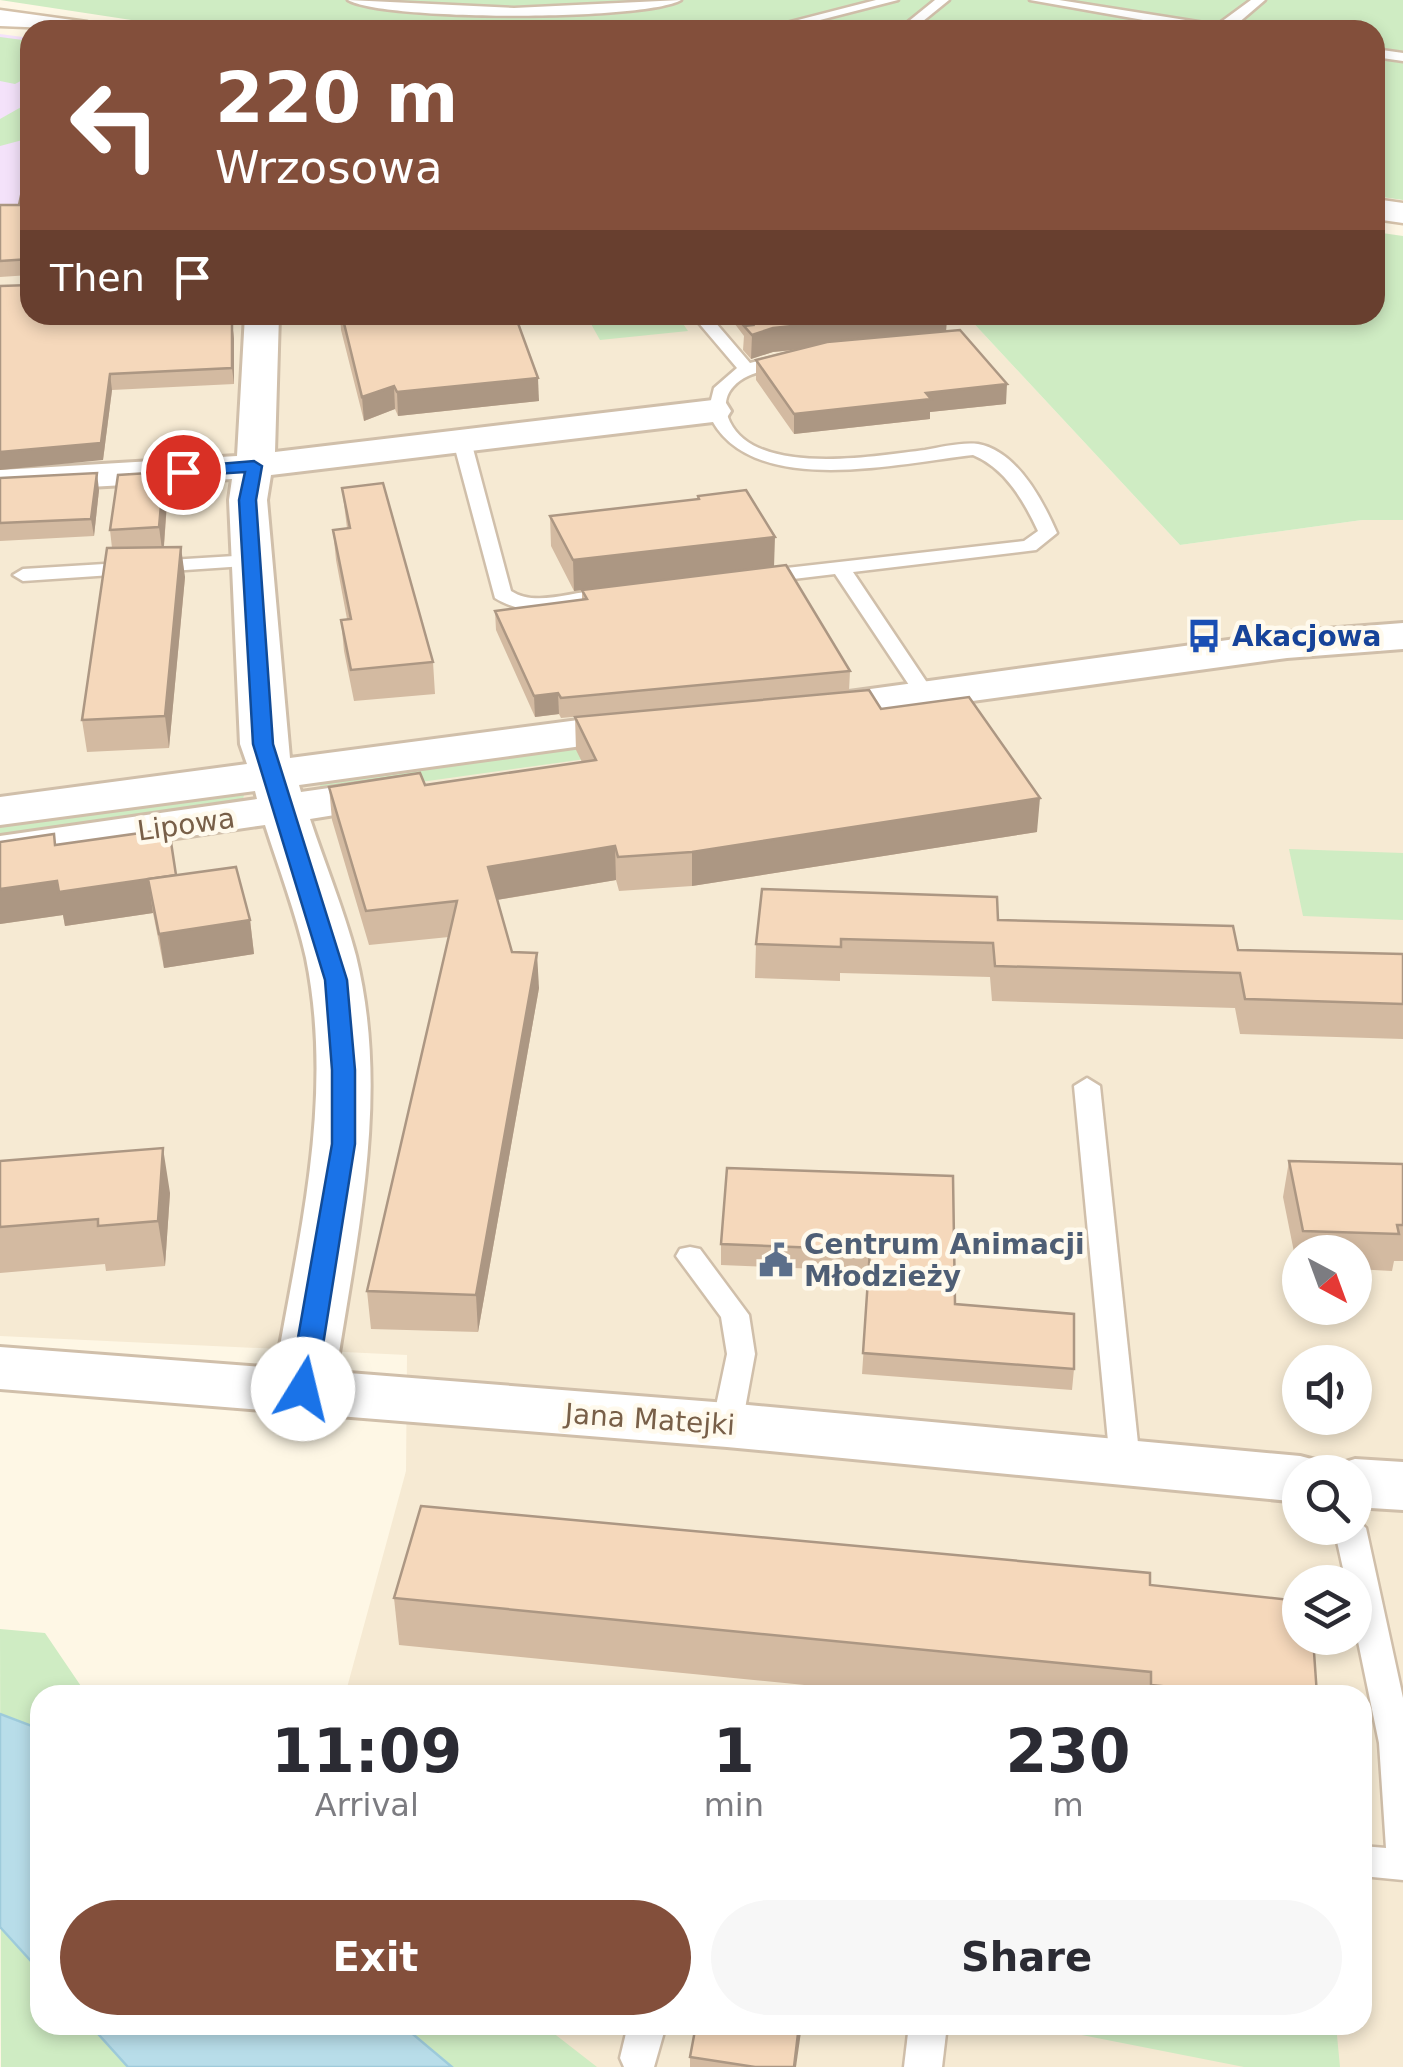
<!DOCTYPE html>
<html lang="en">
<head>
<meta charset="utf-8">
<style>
	body { margin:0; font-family:"DejaVu Sans",sans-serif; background:#f7f7f7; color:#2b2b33; height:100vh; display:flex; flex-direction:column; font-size:38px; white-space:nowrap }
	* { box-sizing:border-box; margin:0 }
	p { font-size:32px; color:#7c7c81 }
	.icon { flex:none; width:55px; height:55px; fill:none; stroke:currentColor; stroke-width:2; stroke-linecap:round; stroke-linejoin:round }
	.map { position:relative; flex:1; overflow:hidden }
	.side { position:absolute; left:30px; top:1685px; width:1342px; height:350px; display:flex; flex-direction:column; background:#fff; border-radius:30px; box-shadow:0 5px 15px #0003 }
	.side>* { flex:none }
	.guide { position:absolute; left:20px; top:20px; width:1365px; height:305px; border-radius:30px; box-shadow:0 5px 15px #0003; background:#834f3b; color:#fff; overflow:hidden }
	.needle { width:65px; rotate:139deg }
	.fabs { position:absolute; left:1282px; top:1235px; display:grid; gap:20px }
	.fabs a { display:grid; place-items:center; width:90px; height:90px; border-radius:50%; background:#fff; box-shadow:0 5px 15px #0003; font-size:50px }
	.pin { position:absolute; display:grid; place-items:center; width:85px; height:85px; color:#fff; margin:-42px; border:5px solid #fff; border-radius:50%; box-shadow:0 2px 10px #0007 }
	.me { position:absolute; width:110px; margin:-55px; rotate:9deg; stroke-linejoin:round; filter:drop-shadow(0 0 8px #0008) }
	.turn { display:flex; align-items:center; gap:35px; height:210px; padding:0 30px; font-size:45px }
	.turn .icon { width:130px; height:130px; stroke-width:2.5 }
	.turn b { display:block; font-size:70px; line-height:85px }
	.then { display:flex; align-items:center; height:95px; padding:0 30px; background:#0003; gap:20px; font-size:38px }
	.eta { display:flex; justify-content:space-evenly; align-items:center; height:170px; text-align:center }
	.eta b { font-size:60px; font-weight:800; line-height:70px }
	.cta { display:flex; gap:20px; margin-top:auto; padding:20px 30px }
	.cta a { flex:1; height:115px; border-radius:60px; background:#834f3b; color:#fff; font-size:40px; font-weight:800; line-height:115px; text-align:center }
	.cta a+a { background:#f7f7f7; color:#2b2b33 }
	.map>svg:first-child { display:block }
</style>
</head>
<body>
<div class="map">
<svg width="1403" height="2067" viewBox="0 0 1403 2067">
	<rect width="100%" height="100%" fill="#fef7e5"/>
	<path fill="#f6ead3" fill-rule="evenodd" d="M 30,211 L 30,315 L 966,315 L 1180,545 L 1362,520 L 1403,520 L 1403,2067 L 587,2067 L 538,2025 L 1362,2025 L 1362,1695 L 345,1695 L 406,1471 L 407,1355 L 0,1336 L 0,212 ZM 1300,1252 L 1355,1252 L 1355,1308 L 1300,1308 ZM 1300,1362 L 1355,1362 L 1355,1418 L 1300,1418 ZM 1300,1472 L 1355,1472 L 1355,1528 L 1300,1528 ZM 1300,1582 L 1355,1582 L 1355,1638 L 1300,1638 Z"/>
	<polygon fill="#f4e2fa" points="0,34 30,38 30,211 0,212"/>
	<g fill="#cfecc3">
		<polygon points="0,0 1403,0 1403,200 1375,196 1375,30 197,30"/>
		<polygon points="0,37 30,41 30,76 15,84 0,81"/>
		<polygon points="30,102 30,138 0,146 0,119"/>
		<polygon points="1375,232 1403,236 1403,520 1362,520 1180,545 966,315 1375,315"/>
		<polygon points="586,315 677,315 688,331 600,340"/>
		<polygon points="696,723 700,743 342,793 319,788 324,778"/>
		<polygon points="245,791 242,803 0,843 0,819"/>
		<polygon points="1289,849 1403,853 1403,920 1303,916"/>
		<polygon points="0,1629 45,1633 87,1695 40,1695 40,2025 543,2025 597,2067 1,2067"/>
		<polygon points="1031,2025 1336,2025 1340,2067 1244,2067"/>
	</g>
	<g fill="#b8dde9" stroke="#9ecbdb" stroke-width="2.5">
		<polygon points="0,1714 40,1729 40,1971 0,1927"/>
		<polygon points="90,2025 402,2025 452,2067 128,2067"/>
	</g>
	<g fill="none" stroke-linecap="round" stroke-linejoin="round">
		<g stroke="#d0bfaa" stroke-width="5">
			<g id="lane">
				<path d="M 348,0 L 514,8 L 681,0 C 645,21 384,21 348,0 Z"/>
				<polygon points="876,0 898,0 781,30 759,30"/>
				<polygon points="935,0 949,0 912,30 898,30"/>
				<polygon points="1030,0 1059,0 1217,25 1251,0 1265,0 1230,30 1200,30"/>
				<polygon points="1375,49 1403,53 1403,61 1375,57"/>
				<path d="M 692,315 L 709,315 L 750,363 L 786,354 L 794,359 C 777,372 750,368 733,387 C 724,397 724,410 730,422 C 757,477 876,456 925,450 C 941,447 962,442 978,444 C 1017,451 1043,501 1057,533 L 1036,550 L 853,572 L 936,696 L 933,700 L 919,700 L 835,574 L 759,583 L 749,577 L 759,571 L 1024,541 L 1038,531 C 1024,501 1005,468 973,455 C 899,463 745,501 708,412 L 714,388 L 737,368 Z"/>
				<path d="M 462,436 L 471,441 L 511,591 C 543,612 594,579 615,596 L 612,600 C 574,609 530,620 495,598 L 453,441 Z"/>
				<polygon points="251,555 261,561 258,565 23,581 13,575 23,569"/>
				<polygon points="1087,1078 1100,1086 1140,1462 1136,1470 1125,1473 1114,1470 1110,1462 1074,1086"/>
				<polygon points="690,1247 700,1249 749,1315 755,1354 742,1425 738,1433 727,1436 716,1433 712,1425 727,1354 721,1317 676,1256 680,1249"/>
				<polygon points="1355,1518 1366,1528 1403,1698 1403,1880 1362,1876 1362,1846 1386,1848 1379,1743 1355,1627 1355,1582 1346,1582 1334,1528 1355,1528"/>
				<polygon points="628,2025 666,2025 654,2067 624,2067 620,2058"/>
				<polygon points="909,2025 947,2025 942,2067 904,2067"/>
			</g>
		</g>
		<g stroke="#d0bfaa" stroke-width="6">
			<g id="street">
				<path d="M 245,315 L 279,315 L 275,452 L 713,400 L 726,403 L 731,411 L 726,419 L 713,422 L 271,475 L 267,500 L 290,758 L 647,711 L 663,715 L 669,724 L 663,733 L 647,737 L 299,785 L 301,792 L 399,778 L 415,782 L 422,792 L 415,802 L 310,819 C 325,864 344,910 356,956 C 390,1094 357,1235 336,1372 L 727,1403 L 1300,1456 L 1323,1462 L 1328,1472 L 1300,1472 L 1300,1502 L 727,1447 L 0,1389 L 0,1347 L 276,1368 C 300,1232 334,1096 306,958 C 296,913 279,869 265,825 L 0,864 L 0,836 L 257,799 L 255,791 L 0,825 L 0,797 L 247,764 L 240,744 L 229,500 L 232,479 L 0,492 L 0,470 L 237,456 Z"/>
				<polygon points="1403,623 1403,649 1287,658 805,724 789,720 783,711 789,702 805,698 1287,632"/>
				<polygon points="1355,1459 1403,1462 1403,1510 1355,1507 1355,1472 1329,1472 1332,1466"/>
			</g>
		</g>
		<g stroke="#d5c2aa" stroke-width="5">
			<g id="secondary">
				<polygon points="0,10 87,22 101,30 0,26"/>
				<polygon points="1375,199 1403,203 1403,223 1375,219"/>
			</g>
		</g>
		<use href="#lane" fill="#fff" fill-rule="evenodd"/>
		<use href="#street" fill="#fff" fill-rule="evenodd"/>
		<use href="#secondary" fill="#fff" fill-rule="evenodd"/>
	</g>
	<g fill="#d3baa1">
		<polygon points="30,153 30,275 0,277 0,205 19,205"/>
		<polygon points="30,315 220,315 219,323 232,322 234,339 234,384 112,390 103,460"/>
		<polygon points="340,315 515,315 539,401 398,416 395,409 364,421 341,330"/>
		<polygon points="728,315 947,315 946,331 1006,404 930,412 930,419 794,434 756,380 756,360 797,350 773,352 751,359 743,350 744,336"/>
		<polygon points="0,478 99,490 94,536 0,541"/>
		<polygon points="342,488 433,662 435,694 354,701 344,651 341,620 347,619 336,560 333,530 347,528"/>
		<polygon points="698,496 774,567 850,671 849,691 561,718 559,714 535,717 496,630 495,611 582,599 582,590 574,591 551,546 550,516 698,500"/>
		<polygon points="167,502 164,547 185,577 169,748 87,752 82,720 112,548 110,530"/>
		<polygon points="881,709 1037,832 692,886 619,891 616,880 497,900 512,952 539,988 478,1332 371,1329 367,1291 449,937 369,945 332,820 329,787 425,785 582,762 576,750 575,717"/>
		<polygon points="54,834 56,845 176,876 250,920 254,954 164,968 153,913 65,926 63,915 0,924 0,842"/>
		<polygon points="998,920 1238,950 1403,954 1403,1039 1240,1034 1235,1008 992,1001 990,977 840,973 840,981 755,978 756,944"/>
		<polygon points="0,1161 170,1193 165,1266 106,1271 105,1264 0,1273"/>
		<polygon points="1289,1161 1403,1164 1403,1261 1394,1261 1392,1271 1355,1269 1355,1252 1300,1252 1300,1268 1297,1267 1283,1197"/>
		<polygon points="953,1176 955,1304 1074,1369 1072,1390 862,1374 869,1271 721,1265 721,1244"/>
		<polygon points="1150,1585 1317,1695 905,1695 399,1645 394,1598"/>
		<polygon points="690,2057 796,2067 690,2067"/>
	</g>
	<g fill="#ac9783">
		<polygon points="898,315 947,315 946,333 773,352 751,359 752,335 773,328"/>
		<polygon points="232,322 234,339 234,384 232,368"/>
		<polygon points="110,374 112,390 103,460 0,470 0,452"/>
		<polygon points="538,378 539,401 398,416 397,392"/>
		<polygon points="1007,384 1006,404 930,412 930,419 794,434 794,414 926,393"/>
		<polygon points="394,386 395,409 364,421 362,397"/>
		<polygon points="164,472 167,502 163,557 159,527"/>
		<polygon points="97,473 99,490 94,536 91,519"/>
		<polygon points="775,537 774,567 574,591 573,560"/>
		<polygon points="181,547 185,577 169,748 165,716"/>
		<polygon points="558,693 559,714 535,717 534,696"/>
		<polygon points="1040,798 1037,832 692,886 692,852"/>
		<polygon points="615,846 616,880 490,901 488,867"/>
		<polygon points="148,879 153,913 65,926 63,915 0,924 0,889 57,881"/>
		<polygon points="250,920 254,954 164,968 159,934"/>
		<polygon points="537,953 539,988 478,1332 476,1295"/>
		<polygon points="163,1148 170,1193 165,1266 158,1221"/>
		<polygon points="799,2025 802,2025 796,2067 794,2067"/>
	</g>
	<g fill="#f5d8bb" stroke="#ac9783" stroke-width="2.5">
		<polygon points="30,153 30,259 0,261 0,205 19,205"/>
		<polygon points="30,285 30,315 216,315 216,323 232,322 232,368 110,374 101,443 0,452 0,286"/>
		<polygon points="342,315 515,315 538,378 397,392 394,386 362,397"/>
		<polygon points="746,315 898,315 773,328 752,335 744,326 753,325"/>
		<polygon points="960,330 1007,384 926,393 931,399 794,414 756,360 827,342"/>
		<polygon points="164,472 159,527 110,530 118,475"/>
		<polygon points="97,473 91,519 0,523 0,478"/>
		<polygon points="383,483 433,662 351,670 341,620 351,619 333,530 350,528 342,488"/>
		<polygon points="746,490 775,537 573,560 550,516 699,499 698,496"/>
		<polygon points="181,547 165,716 82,720 107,548"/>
		<polygon points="786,565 850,671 561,698 558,693 534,696 495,611 587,599 582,590"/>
		<polygon points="869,690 881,709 969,697 1040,798 692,852 618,857 615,846 488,867 512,952 537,953 476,1295 367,1291 457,901 366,911 329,787 420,773 425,785 596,760 575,717"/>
		<polygon points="169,829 176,875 59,892 57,881 0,889 0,842 54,834 55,845"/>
		<polygon points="236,867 250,920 159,934 148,879"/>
		<polygon points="762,889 997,897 998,920 1233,926 1238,950 1403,954 1403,1004 1245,999 1240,973 995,966 993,943 841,939 841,947 756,944"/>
		<polygon points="163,1148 158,1221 98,1226 98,1219 0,1227 0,1161"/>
		<polygon points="1289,1161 1403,1164 1403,1225 1397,1225 1399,1234 1303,1231"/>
		<polygon points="727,1168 953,1176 955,1304 1074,1314 1074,1369 863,1353 870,1250 721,1244"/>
		<polygon points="421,1506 1150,1573 1150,1585 1300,1601 1300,1638 1313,1638 1317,1695 1251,1695 1151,1685 1151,1672 394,1598"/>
		<polygon points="696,2025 799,2025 794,2067 755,2067 690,2057"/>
	</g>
	<polygon fill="#1a73e8" stroke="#114b97" stroke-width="2.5" points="254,461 262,466 256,500 273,744 347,980 355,1070 355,1144 316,1389 303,1398 289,1389 332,1144 332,1070 325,980 253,744 239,500 245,472 183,476 175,472 183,467"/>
	<defs>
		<g id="bus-bare" transform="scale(2.7)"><path d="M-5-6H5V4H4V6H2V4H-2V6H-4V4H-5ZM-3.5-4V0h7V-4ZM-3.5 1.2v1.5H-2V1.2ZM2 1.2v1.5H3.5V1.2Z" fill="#1a4fb4" stroke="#fffaed" stroke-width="2.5" paint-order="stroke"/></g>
		<g id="civic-bare" transform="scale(2.7)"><path d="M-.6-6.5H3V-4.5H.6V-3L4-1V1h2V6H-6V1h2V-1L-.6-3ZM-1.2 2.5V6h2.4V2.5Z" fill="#5c6f8a" stroke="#fffaed" stroke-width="2.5" paint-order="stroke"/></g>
	</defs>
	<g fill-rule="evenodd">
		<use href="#bus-bare" x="1204" y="636"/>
		<use href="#civic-bare" x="776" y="1260"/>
	</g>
	<g text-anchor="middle" stroke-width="9" stroke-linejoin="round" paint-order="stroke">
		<g font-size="28" font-weight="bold" fill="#164399" stroke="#fffaed" text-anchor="start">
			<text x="1232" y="646">Akacjowa</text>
		</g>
		<g font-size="28" fill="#785f48" stroke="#fffaed">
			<text transform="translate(186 824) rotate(-8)" y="10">Lipowa</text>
			<text transform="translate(650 1419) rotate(4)" y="10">Jana Matejki</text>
		</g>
		<g font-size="28" font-weight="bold" fill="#4e5e75" stroke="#fffaed" text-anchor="start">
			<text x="804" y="1254">Centrum Animacji<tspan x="804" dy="32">Młodzieży</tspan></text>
		</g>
	</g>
</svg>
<div class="fabs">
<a><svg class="needle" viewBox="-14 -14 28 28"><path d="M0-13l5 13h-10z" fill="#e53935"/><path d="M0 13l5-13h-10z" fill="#7c7c81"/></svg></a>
<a><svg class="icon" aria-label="sound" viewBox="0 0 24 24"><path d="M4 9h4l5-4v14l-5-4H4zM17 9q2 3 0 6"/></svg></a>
<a><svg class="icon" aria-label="search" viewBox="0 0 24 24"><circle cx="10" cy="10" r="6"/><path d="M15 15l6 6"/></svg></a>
<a><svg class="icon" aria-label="layers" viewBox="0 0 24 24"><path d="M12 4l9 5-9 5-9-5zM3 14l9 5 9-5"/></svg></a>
</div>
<div class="pin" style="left:183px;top:472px;background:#d93025"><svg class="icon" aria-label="arrive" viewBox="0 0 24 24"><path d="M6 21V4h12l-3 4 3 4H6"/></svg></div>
<svg class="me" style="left:303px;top:1389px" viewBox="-20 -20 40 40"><circle r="19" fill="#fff"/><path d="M0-13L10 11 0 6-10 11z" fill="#1a73e8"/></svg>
<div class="guide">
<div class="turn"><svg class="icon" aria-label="left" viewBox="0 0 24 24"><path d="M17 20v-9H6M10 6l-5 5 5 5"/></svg><div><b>220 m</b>Wrzosowa</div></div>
<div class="then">Then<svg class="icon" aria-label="arrive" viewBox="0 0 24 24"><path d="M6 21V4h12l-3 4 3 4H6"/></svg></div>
</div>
<section class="side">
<div class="eta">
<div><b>11:09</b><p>Arrival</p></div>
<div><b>1</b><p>min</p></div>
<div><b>230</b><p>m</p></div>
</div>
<div class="cta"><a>Exit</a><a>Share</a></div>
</section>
</div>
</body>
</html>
